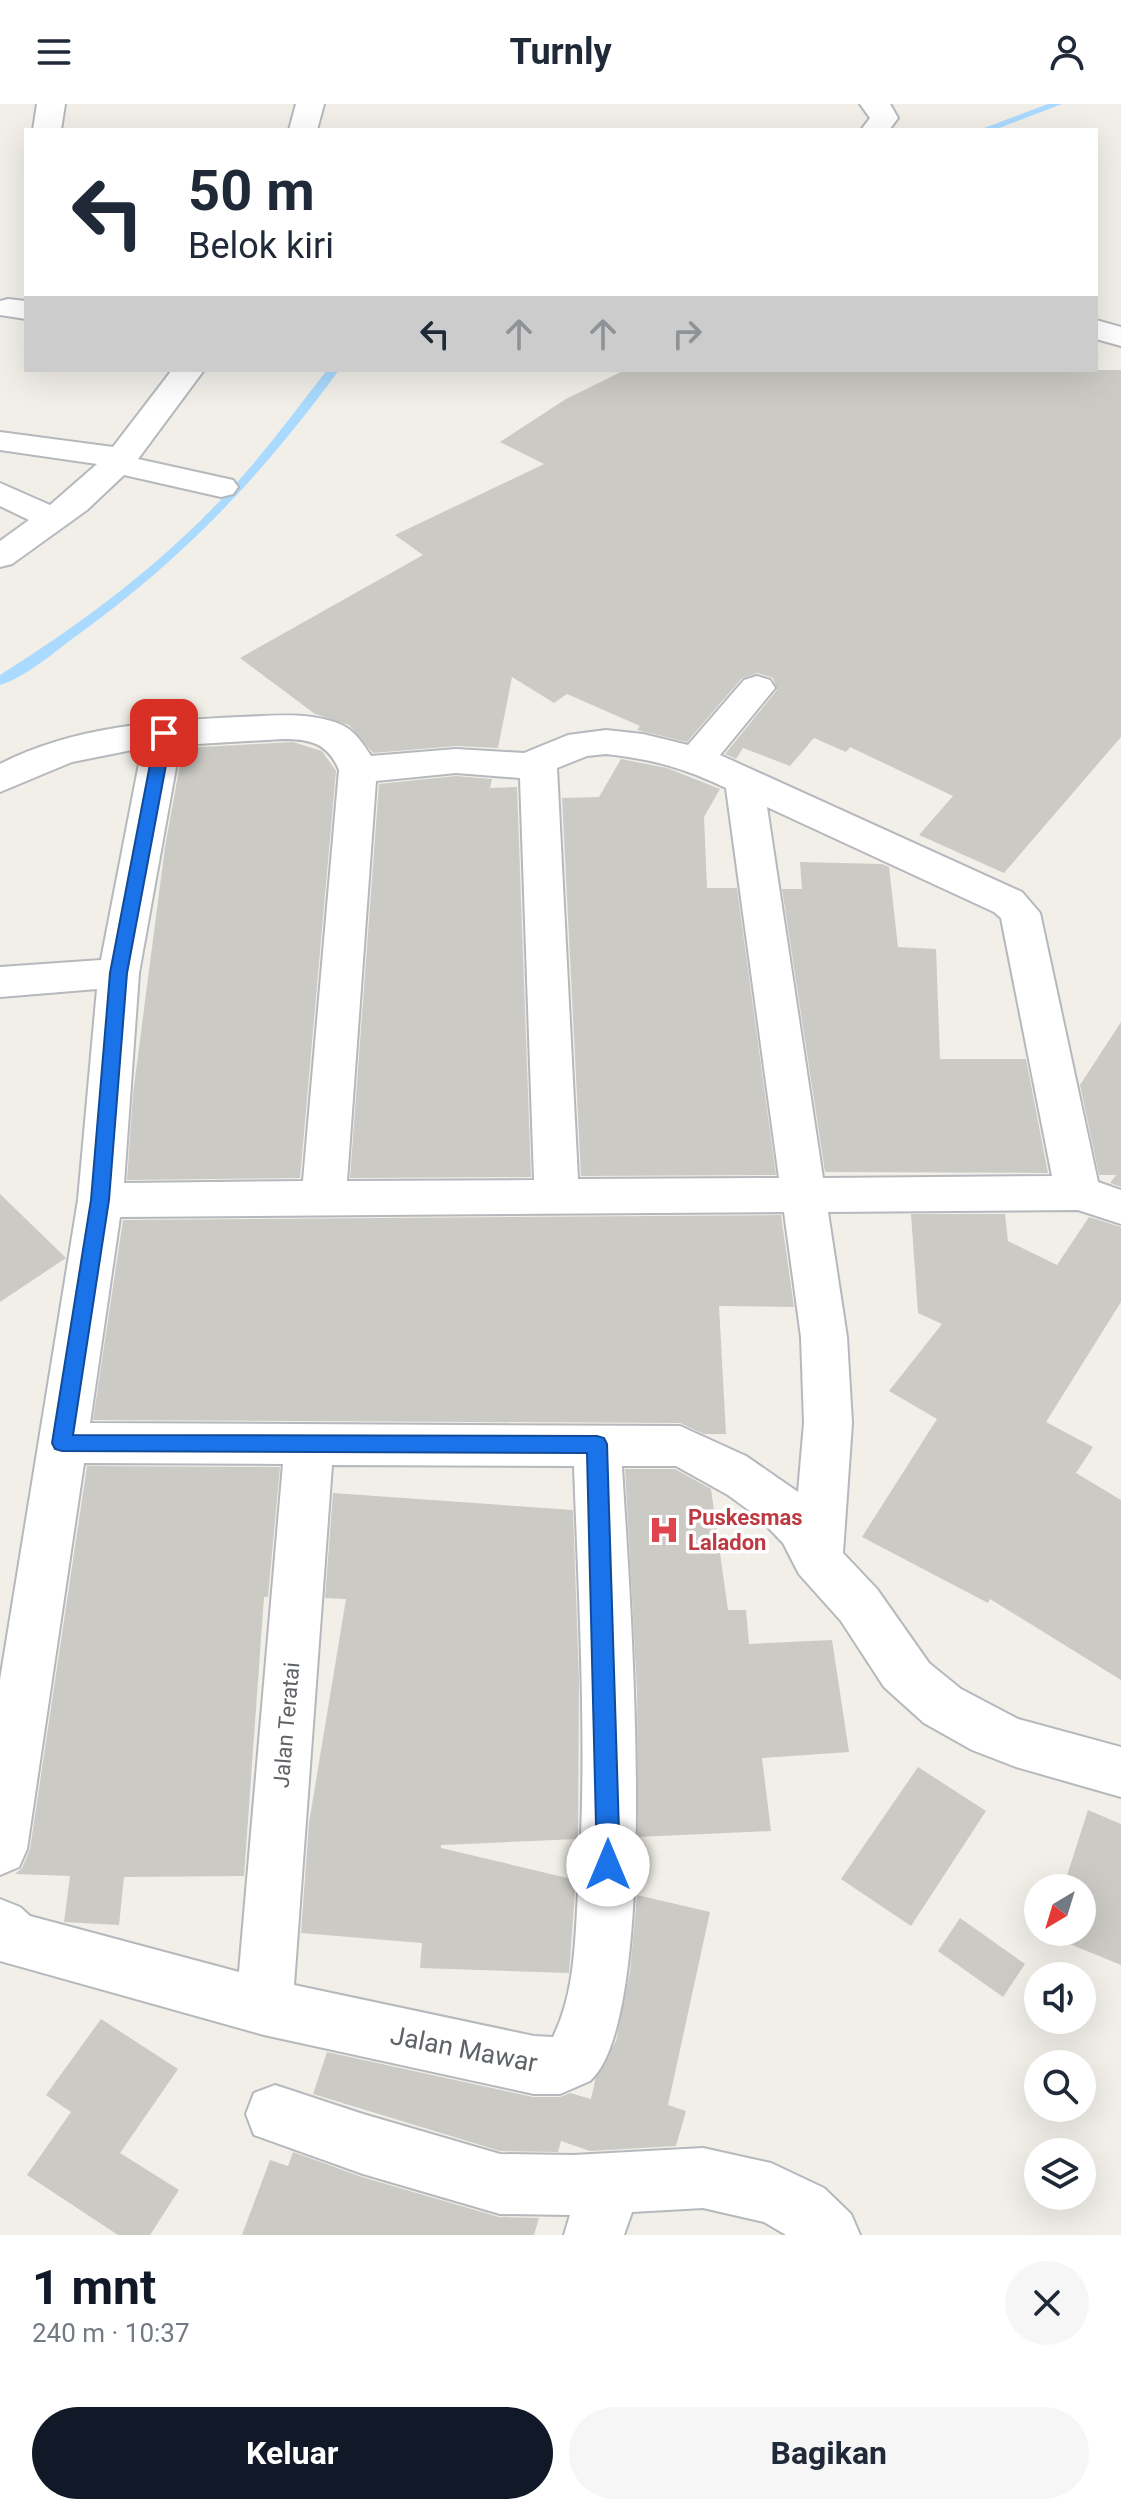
<!DOCTYPE html>
<html lang="id">
<head>
<meta charset="utf-8">
<style>
	body { margin:0; font-family:Roboto,sans-serif; background:#f6f6f7; color:#1f2937; height:100vh; display:flex; flex-direction:column; font-size:30px; white-space:nowrap }
	* { box-sizing:border-box; margin:0 }
	p { font-size:26px; color:#747a83 }
	.icon { flex:none; width:44px; height:44px; fill:none; stroke:currentColor; stroke-width:2; stroke-linecap:round; stroke-linejoin:round }
	.map { position:relative; height:2131px; overflow:hidden }
	.panel { display:flex; flex-direction:column; background:#fff; flex:1 }
	.panel>* { flex:none }
	.guide { position:absolute; left:24px; top:24px; width:1074px; height:244px; border-radius:0px; box-shadow:0 8px 32px #0002; background:#fff; color:#1f2937; overflow:hidden }
	.needle { width:52px; rotate:218deg }
	.tools { position:absolute; left:1024px; top:1770px; display:grid; gap:16px }
	.tools a { display:grid; place-items:center; width:72px; height:72px; border-radius:50%; background:#fff; box-shadow:0 8px 32px #0002; font-size:40px }
	.pin { position:absolute; display:grid; place-items:center; width:68px; height:68px; color:#fff; margin:-34px; border-radius:16px; box-shadow:0 4px 12px #0006 }
	.me { position:absolute; width:88px; margin:-44px; rotate:0deg; stroke-linejoin:round; filter:drop-shadow(0 0 6px #0008) }
	.turn { display:flex; align-items:center; gap:28px; height:168px; padding:0 32px; font-size:36px }
	.turn .icon { width:104px; height:104px; stroke-width:2.5 }
	.turn b { display:block; font-size:56px; line-height:68px }
	.lanes { display:flex; align-items:center; height:76px; padding:0 32px; background:#0003; justify-content:center; gap:40px; direction:ltr }
	.lanes .off { opacity:.35 }
	.round { display:grid; place-items:center; flex:none; width:84px; height:84px; border-radius:42px; background:#f6f6f7 }
	.summary { display:flex; align-items:center; justify-content:space-between; height:136px; padding:0 32px }
	h1 { font-size:48px; font-weight:700; line-height:60px; color:#111827 }
	.cta { display:flex; gap:16px; margin-top:auto; padding:16px 32px }
	.cta a { flex:1; height:92px; border-radius:48px; background:#111827; color:#fff; font-size:32px; font-weight:700; line-height:92px; text-align:center }
	.cta a+a { background:#f6f6f7; color:#1f2937 }
	header { display:flex; justify-content:space-between; align-items:center; height:104px; padding:0 32px; background:#fff; font-size:36px; font-weight:700 }
	.map>svg:first-child { display:block }
</style>
</head>
<body>
<header><svg class="icon" aria-label="menu" viewBox="0 0 24 24"><path d="M4 6h16M4 12h16M4 18h16"/></svg>Turnly<svg class="icon" aria-label="person" viewBox="0 0 24 24"><circle cx="12" cy="8" r="4"/><path d="M4 21q1-7 8-7t8 7"/></svg></header>
<div class="map">
<svg width="1121" height="2131" viewBox="0 0 1121 2131">
	<rect width="100%" height="100%" fill="#f1efe8"/>
	<g fill="none" stroke-linecap="round" stroke-linejoin="round">
		<g fill="#aadaff" fill-rule="evenodd">
			<polygon points="1048,0 1062,0 994,26 979,26"/>
			<path d="M 327,266 L 339,266 C 260,374 181,457 72,535 C 51,551 25,573 0,581 L 0,571 C 75,524 148,470 211,406 C 253,364 290,314 327,266 Z"/>
		</g>
	</g>
	<g fill="#cccac5">
		<polygon points="625,266 1121,266 1121,633 1004,769 919,731 953,692 850,643 846,648 814,634 790,662 743,644 736,655 725,650 777,586 773,574 758,569 742,574 687,638 637,626 640,622 567,590 554,599 512,573 498,644 456,642 373,649 349,621 315,610 240,554 423,451 395,431 544,360 500,338 566,295"/>
		<polygon points="293,638 322,647 336,667 300,1074 127,1076 133,990 165,743 183,644"/>
		<polygon points="621,655 667,664 720,685 704,713 707,784 737,784 776,1071 581,1072 562,694 599,693"/>
		<polygon points="456,672 492,675 490,684 517,683 531,1073 350,1074 379,680"/>
		<polygon points="800,758 882,760 889,763 898,843 936,845 940,955 1026,955 1048,1069 825,1068 782,785 802,785"/>
		<polygon points="1121,918 1121,1083 1110,1079 1116,1071 1099,1071 1080,981"/>
		<polygon points="0,1090 66,1154 0,1198"/>
		<polygon points="911,1110 1005,1110 1008,1137 1057,1161 1089,1113 1121,1123 1121,1198 1046,1318 1093,1343 1076,1369 1121,1396 1121,1576 990,1495 988,1499 862,1433 937,1315 889,1287 942,1220 918,1209"/>
		<polygon points="781,1111 794,1203 719,1202 726,1330 704,1330 680,1319 93,1316 123,1116"/>
		<polygon points="87,1362 280,1363 268,1493 264,1493 244,1772 124,1773 119,1821 64,1818 70,1772 15,1770 22,1764 30,1745"/>
		<polygon points="625,1365 675,1365 711,1385 728,1506 746,1506 749,1540 832,1536 849,1648 762,1654 771,1727 638,1733 637,1587"/>
		<polygon points="333,1389 573,1406 579,1576 578,1735 441,1741 441,1744 576,1776 569,1869 420,1864 422,1839 301,1829 309,1719 346,1495 325,1494"/>
		<polygon points="918,1663 986,1707 911,1822 841,1775"/>
		<polygon points="1088,1706 1121,1720 1121,1861 1048,1831 1049,1828 1082,1828 1082,1784 1063,1784"/>
		<polygon points="637,1791 710,1808 668,2001 686,2007 676,2042 590,2047 561,2037 558,2048 500,2047 313,1990 327,1948 533,1993 560,1993 570,1989 591,1995 596,1972 616,1937 630,1868"/>
		<polygon points="960,1814 1025,1860 1003,1893 938,1847"/>
		<polygon points="101,1915 178,1965 120,2049 179,2086 150,2131 118,2131 27,2071 71,2008 46,1991"/>
		<polygon points="293,2048 362,2073 499,2113 539,2114 534,2131 242,2131 270,2056 288,2062"/>
	</g>
	<g fill="none" stroke-linecap="round" stroke-linejoin="round">
		<g stroke="#b5b8bc" stroke-width="4">
			<g id="minor">
				<polygon points="37,0 65,0 61,26 33,26"/>
				<polygon points="296,0 324,0 317,26 289,26"/>
				<polygon points="860,0 890,0 898,14 889,26 861,26 870,14"/>
				<polygon points="8,195 26,197 26,215 0,211 0,197"/>
				<polygon points="1096,216 1121,223 1121,242 1096,235"/>
				<polygon points="172,266 204,266 138,355 233,376 238,383 233,390 221,393 124,371 87,406 12,460 0,463 0,437 29,416 0,402 0,379 50,401 97,360 0,346 0,328 113,343"/>
				<path d="M 757,572 L 770,576 L 775,584 L 720,651 L 1022,788 L 1040,809 L 1098,1078 L 1121,1086 L 1121,1120 L 1078,1106 L 828,1108 L 847,1233 L 852,1319 L 843,1449 L 877,1485 L 929,1559 L 961,1585 L 1018,1615 L 1121,1643 L 1121,1693 L 1016,1663 L 972,1646 L 924,1619 L 884,1583 L 841,1517 L 799,1470 L 783,1439 L 758,1413 L 728,1391 L 676,1362 L 622,1362 C 628,1470 664,1911 590,1977 L 560,1990 L 534,1990 L 264,1931 L 0,1857 L 0,1795 L 20,1803 L 30,1812 L 239,1868 L 283,1360 L 84,1359 L 27,1745 L 19,1763 L 0,1771 L 0,1576 L 78,1096 L 97,885 L 0,893 L 0,863 L 101,856 L 142,644 L 72,658 L 0,688 L 0,660 C 74,622 158,617 239,613 C 273,612 310,607 342,621 C 356,628 363,640 371,652 L 456,645 L 524,649 L 568,631 L 606,626 L 643,630 L 688,641 L 744,576 ZM 283,635 C 310,635 328,639 339,666 L 303,1077 L 124,1079 L 139,869 L 180,641 ZM 606,650 C 652,655 684,664 726,684 L 779,1074 L 578,1075 L 557,664 L 587,652 ZM 456,669 L 520,674 L 534,1076 L 347,1077 L 376,677 ZM 767,703 L 994,808 L 1001,814 L 1052,1072 L 823,1074 ZM 784,1108 L 801,1233 L 804,1319 L 798,1388 L 746,1352 L 680,1322 L 90,1319 L 120,1113 ZM 332,1361 L 574,1362 C 579,1504 588,1647 578,1789 C 575,1837 575,1889 553,1933 L 534,1932 L 294,1881 Z"/>
				<polygon points="275,1981 363,2010 500,2050 573,2051 703,2044 771,2059 824,2084 851,2110 860,2131 786,2131 764,2118 703,2104 632,2108 624,2131 564,2131 570,2111 500,2110 363,2070 254,2031 246,2010 254,1989"/>
			</g>
		</g>
		<use href="#minor" fill="#fff" fill-rule="evenodd"/>
	</g>
	<polygon fill="#1a73e8" stroke="#114b97" stroke-width="2" points="164,624 172,629 127,869 109,1096 73,1331 597,1332 604,1334 607,1340 620,1761 616,1769 608,1772 600,1769 597,1761 587,1349 62,1347 55,1345 52,1339 91,1096 110,869 156,629"/>
	<defs>
		<g id="hospital-bare" transform="scale(2.4)"><path d="M-5-5h3v3.5h4V-5h3V5h-3V1.5h-4V5h-3Z" fill="#e0444e" stroke="#fff" stroke-width="2.5" paint-order="stroke"/></g>
	</defs>
	<g fill-rule="evenodd">
		<use href="#hospital-bare" x="664" y="1426"/>
	</g>
	<g text-anchor="middle" stroke-width="7" stroke-linejoin="round" paint-order="stroke">
		<g font-size="22" font-weight="bold" fill="#be3a42" stroke="#fff" text-anchor="start">
			<text x="688" y="1421">Puskesmas<tspan x="688" dy="25">Laladon</tspan></text>
		</g>
		<g font-size="22" fill="#5f6368" stroke="#fff">
			<text transform="translate(286 1621) rotate(-85)" y="8">Jalan Teratai</text>
		</g>
		<g font-size="26" fill="#5f6368" stroke="#fff">
			<text transform="translate(464 1945) rotate(11)" y="9">Jalan Mawar</text>
		</g>
	</g>
</svg>
<div class="tools">
<a><svg class="needle" viewBox="-14 -14 28 28"><path d="M0-13l5 13h-10z" fill="#e53935"/><path d="M0 13l5-13h-10z" fill="#747a83"/></svg></a>
<a><svg class="icon" aria-label="sound" viewBox="0 0 24 24"><path d="M4 9h4l5-4v14l-5-4H4zM17 9q2 3 0 6"/></svg></a>
<a><svg class="icon" aria-label="search" viewBox="0 0 24 24"><circle cx="10" cy="10" r="6"/><path d="M15 15l6 6"/></svg></a>
<a><svg class="icon" aria-label="layers" viewBox="0 0 24 24"><path d="M12 4l9 5-9 5-9-5zM3 14l9 5 9-5"/></svg></a>
</div>
<div class="pin" style="left:164px;top:629px;background:#d93025"><svg class="icon" aria-label="arrive" viewBox="0 0 24 24"><path d="M6 21V4h12l-3 4 3 4H6"/></svg></div>
<svg class="me" style="left:608px;top:1761px" viewBox="-20 -20 40 40"><circle r="19" fill="#fff"/><path d="M0-13L10 11 0 6-10 11z" fill="#1a73e8"/></svg>
<div class="guide">
<div class="turn"><svg class="icon" aria-label="left" viewBox="0 0 24 24"><path d="M17 20v-9H6M10 6l-5 5 5 5"/></svg><div><b>50 m</b>Belok kiri</div></div>
<div class="lanes"><svg class="icon" aria-label="left" viewBox="0 0 24 24"><path d="M17 20v-9H6M10 6l-5 5 5 5"/></svg><svg class="icon off" aria-label="ahead" viewBox="0 0 24 24"><path d="M12 20V5M6 11l6-6 6 6"/></svg><svg class="icon off" aria-label="ahead" viewBox="0 0 24 24"><path d="M12 20V5M6 11l6-6 6 6"/></svg><svg class="icon off" aria-label="right" viewBox="0 0 24 24"><path d="M7 20v-9h11M14 6l5 5-5 5"/></svg></div>
</div>
</div>
<section class="panel">
<div class="summary"><div><h1>1 mnt</h1><p>240 m · 10:37</p></div><a class="round"><svg class="icon" aria-label="close" viewBox="0 0 24 24"><path d="M6 6l12 12M18 6L6 18"/></svg></a></div>
<div class="cta"><a>Keluar</a><a>Bagikan</a></div>
</section>
</body>
</html>
